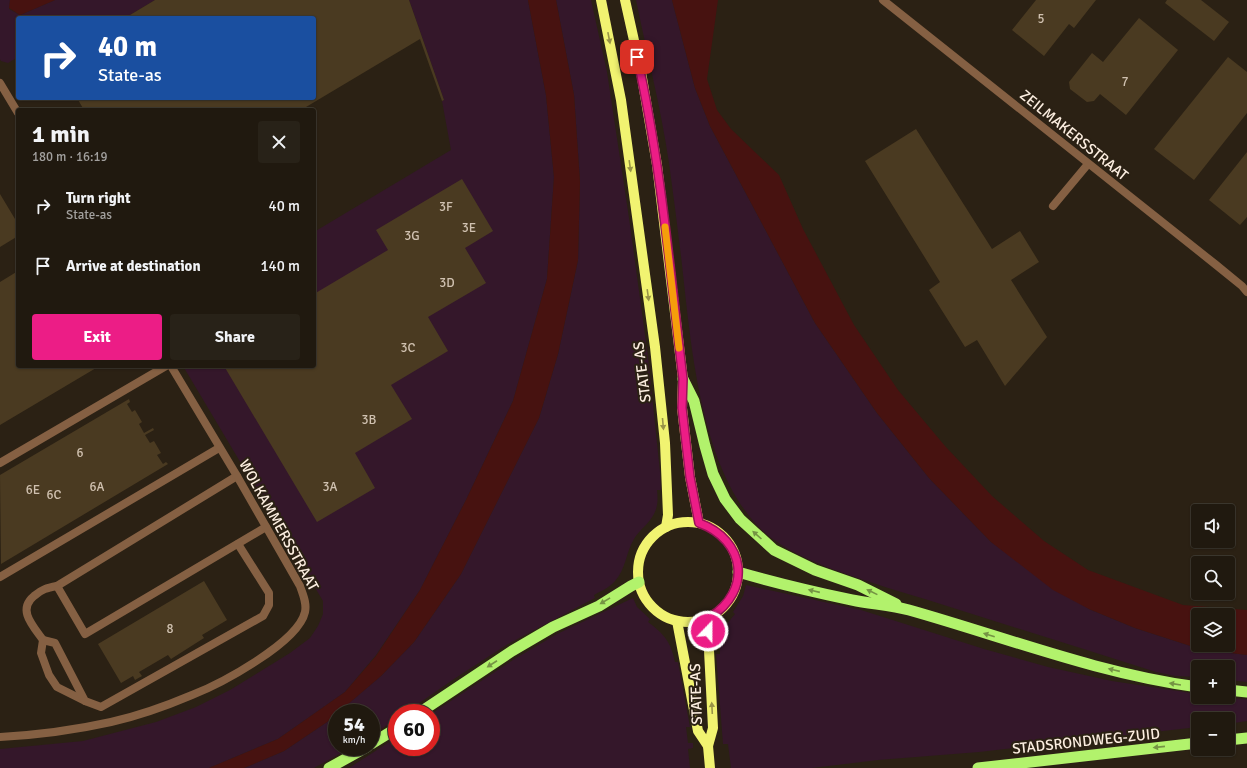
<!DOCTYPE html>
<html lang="en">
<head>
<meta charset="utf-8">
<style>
	body { margin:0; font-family:Signika,sans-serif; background:#282218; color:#f1f3f6; height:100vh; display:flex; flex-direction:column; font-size:15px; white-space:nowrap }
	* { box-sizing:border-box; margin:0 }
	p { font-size:13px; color:#a2a09e }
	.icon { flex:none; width:22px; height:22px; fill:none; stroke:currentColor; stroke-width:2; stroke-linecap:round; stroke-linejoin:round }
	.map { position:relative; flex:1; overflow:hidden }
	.drawer { position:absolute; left:16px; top:108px; width:300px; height:260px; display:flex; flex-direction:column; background:#20190f; border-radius:4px; box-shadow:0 1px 3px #0004,0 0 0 1px #3d382f }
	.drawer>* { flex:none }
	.top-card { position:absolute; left:16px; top:16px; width:300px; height:84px; border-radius:4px; box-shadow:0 1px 3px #0004,0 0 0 1px #3d382f; background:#1a4fa0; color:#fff; overflow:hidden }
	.tools { position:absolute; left:1191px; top:504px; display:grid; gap:8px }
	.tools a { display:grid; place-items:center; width:44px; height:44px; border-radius:4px; background:#20190f; box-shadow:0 1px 3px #0004,0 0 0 1px #3d382f; font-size:20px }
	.speed { position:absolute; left:328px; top:704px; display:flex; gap:8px; font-size:20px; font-weight:700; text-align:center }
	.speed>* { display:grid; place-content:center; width:52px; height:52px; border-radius:50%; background:#20190f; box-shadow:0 1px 3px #0004,0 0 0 1px #3d382f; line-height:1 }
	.speed small { font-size:10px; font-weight:400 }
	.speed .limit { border:6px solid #d22; background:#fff; color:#111 }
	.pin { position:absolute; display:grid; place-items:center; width:34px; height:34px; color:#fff; margin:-17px; border-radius:8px; box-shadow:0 2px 6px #0006 }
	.me { position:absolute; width:44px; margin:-22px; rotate:22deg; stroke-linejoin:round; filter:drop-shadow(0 0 3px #0008) }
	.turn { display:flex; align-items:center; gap:14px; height:84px; padding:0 16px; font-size:18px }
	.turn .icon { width:52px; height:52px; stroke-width:2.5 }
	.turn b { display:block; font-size:28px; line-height:34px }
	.round { display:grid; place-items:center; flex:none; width:42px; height:42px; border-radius:4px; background:#282218 }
	.head { display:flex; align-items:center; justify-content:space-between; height:68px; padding:0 16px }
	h1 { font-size:24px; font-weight:700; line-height:30px }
	.primary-button { display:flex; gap:8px; margin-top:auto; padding:8px 16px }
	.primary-button a { flex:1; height:46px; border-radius:4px; background:#ec1d86; color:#fff; font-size:16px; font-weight:700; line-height:46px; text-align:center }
	.primary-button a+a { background:#282218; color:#f1f3f6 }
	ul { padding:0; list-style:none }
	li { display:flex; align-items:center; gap:12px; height:60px; padding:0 16px }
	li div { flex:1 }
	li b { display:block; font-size:15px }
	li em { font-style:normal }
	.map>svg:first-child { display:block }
</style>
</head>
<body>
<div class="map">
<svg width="1247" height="768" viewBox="0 0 1247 768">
	<rect width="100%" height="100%" fill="#2b2114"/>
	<g fill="#34172a">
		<polygon points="0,0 10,0 9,9 20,15 55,0 155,0 125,18 18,18 18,57 8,63 1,61 0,59"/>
		<polygon points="409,0 528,0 546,95 554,177 547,279 513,401 466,500 420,590 376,655 345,692 278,739 209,768 0,768 0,749 83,741 156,722 196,707 230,690 290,653 310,638 318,626 323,614 323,601 183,366 314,366 314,232 451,150 442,101 444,100"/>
		<path d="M 556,0 L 591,0 L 607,72 L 629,218 L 648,357 L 660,472 L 661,490 L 657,490 C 658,499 658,506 654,514 C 649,524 639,530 634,539 C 626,552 626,569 615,581 C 609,588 601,591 594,595 L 595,598 L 508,644 L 454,679 L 405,713 L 397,713 L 397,719 L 371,735 L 371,713 L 337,713 L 381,676 L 414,642 L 461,574 L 539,418 L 558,354 L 578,260 L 580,182 L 574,95 Z"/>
		<path d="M 636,0 L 672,0 L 695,88 L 710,126 L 815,323 L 877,413 L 929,478 L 991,542 L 1089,609 L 1135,628 L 1200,649 L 1247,655 L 1247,682 L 1228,680 L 1228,667 L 1198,667 L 1198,677 L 1175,676 L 1156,672 C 1080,648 1004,624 928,600 C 901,592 875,584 849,575 C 821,565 794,555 770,537 C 703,484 692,354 683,274 C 679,237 674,200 669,163 C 661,108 647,54 636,0 Z"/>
		<path d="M 746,585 L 861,610 L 984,649 L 1048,667 L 1112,681 L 1198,694 L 1198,697 L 1247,699 L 1247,721 L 1228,724 L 1228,719 L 1198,719 L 1198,727 L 979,752 L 878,760 L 812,768 L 731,768 L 728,744 L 723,744 L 716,654 L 720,654 C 719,635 723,628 735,614 L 733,612 L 743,596 Z"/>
		<path d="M 633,598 L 637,607 L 650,619 L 648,622 C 664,634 671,642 675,662 L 678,662 L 690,727 L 686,727 L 688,743 L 693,743 L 693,748 L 688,749 L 690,768 L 349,768 L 397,737 L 397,747 L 431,747 L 431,714 L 516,658 L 557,634 Z"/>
		<polygon points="337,713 337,747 352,747 314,768 244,768 284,751 327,722"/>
	</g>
	<g fill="#471210" fill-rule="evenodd">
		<polygon points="10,0 55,0 20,15 9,8"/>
		<polygon points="528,0 556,0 574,95 580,182 578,260 558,354 539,418 461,574 414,642 381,676 327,722 284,751 244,768 209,768 278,739 345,692 376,656 420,590 466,500 513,401 547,279 554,177 546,95"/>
		<path d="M 672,0 L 718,0 L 707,79 L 717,110 L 731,129 L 779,175 L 803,229 L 854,325 L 898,390 L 945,446 L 992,496 L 1044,541 L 1088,570 L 1183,605 L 1247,610 L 1247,655 L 1200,649 L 1135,628 L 1089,609 L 1053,590 L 991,542 L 929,478 L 877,413 L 815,323 L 710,126 L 695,88 ZM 1198,615 L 1228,615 L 1228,645 L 1198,645 Z"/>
	</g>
	<g fill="#4a3a21">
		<polygon points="155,0 409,0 444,100 442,101 420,39 301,110 84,110 77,98 314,98 314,18 125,18"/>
		<polygon points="1036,0 1096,0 1074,28 1069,24 1044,56 1012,30"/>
		<polygon points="1167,0 1201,0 1229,22 1214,41 1165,3"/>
		<polygon points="1139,18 1178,50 1126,115 1100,94 1094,101 1087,102 1070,89 1069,82 1092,53 1103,62"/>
		<polygon points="1228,57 1247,72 1247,113 1194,180 1154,149"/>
		<polygon points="916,129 992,249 1020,231 1039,262 1011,280 1047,337 1005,386 977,340 965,347 929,290 940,282 865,161"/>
		<polygon points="1247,152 1247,217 1240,225 1209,200"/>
		<polygon points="462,179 493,231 465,248 486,283 428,317 448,351 391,385 412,419 355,453 375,488 317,522 224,366 314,366 314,294 388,250 376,230"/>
		<polygon points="0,194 18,224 18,236 0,247"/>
		<polygon points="18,271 18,366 94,366 96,368 0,425 0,282"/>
		<polygon points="129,399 130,402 127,404 132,412 135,410 142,422 139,424 144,433 153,428 154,430 145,435 150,443 154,441 161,453 157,455 163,464 166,462 168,464 1,564 0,475"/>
		<polygon points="204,581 227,620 202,635 204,638 171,659 168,655 139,672 142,676 135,680 133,676 121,683 98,644"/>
	</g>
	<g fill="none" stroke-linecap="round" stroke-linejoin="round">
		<g stroke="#856043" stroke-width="8">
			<polyline points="1053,206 1088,164"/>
			<polyline points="0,463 166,366"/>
			<polyline points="237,476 57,586 85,634 266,527"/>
			<polyline points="0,577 219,448"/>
			<path d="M 57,586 C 46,588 43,589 34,596 C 17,610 33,626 43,640 L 41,653 L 49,675 L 57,687 L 85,701"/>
			<polyline points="43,640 55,643 85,701 101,707 263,616 269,605 269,593 238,544"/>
		</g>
		<g stroke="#856043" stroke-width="8">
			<polyline points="883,0 1215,264 1242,286 1247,292"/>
			<polyline points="0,83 18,113"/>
			<path d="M 0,737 C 37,735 75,730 111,722 C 138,716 166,706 192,695 C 220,684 298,643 305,612 C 307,603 303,595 300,586 L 237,476 L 171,366"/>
		</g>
		<g stroke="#f1f371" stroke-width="10">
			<polyline points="601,0 621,100 655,347 665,443 668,515 666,527"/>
			<polyline points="625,0 641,72 657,165 683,379 682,408 690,477 699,523"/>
			<circle cx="688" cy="572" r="50"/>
			<polyline points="677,621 698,731 708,746 710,768"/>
			<polyline points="708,746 713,728 708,631 710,617"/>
		</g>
		<g stroke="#b2f26c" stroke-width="11">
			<polyline points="683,379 694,401 705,446 713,474 725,499 740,519 774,550 815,570 858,585 896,604"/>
			<path d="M 738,572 C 776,583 814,592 852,600 C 871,604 891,605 909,610 C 1005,637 1099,674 1198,687"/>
			<polyline points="1228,690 1247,692"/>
			<polyline points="419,713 512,651 553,627 599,606 631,586 639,582"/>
			<polyline points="1228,740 1247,738"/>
			<polyline points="371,744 397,728"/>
			<polyline points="329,768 367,747"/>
			<polyline points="978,768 1198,743"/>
		</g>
	</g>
	<defs><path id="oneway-solid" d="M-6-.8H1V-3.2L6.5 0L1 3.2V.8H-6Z"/></defs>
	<g fill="#989447">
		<use href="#oneway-solid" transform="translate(609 38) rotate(79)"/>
		<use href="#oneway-solid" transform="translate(630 166) rotate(82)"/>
		<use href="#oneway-solid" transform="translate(648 295) rotate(82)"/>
		<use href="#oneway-solid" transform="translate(663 424) rotate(85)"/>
		<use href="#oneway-solid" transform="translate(712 708) rotate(-93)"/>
	</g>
	<g fill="#759444">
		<use href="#oneway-solid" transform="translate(757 535) rotate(-138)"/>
		<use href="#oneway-solid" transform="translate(814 591) rotate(-167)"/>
		<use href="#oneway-solid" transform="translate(872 592) rotate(-154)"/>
		<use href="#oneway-solid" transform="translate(605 601) rotate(149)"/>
		<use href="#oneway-solid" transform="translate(989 635) rotate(-163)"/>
		<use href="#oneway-solid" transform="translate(492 664) rotate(147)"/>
		<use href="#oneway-solid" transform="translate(1114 670) rotate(-167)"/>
		<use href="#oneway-solid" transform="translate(1175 684) rotate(-171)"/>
		<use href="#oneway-solid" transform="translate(1159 747) rotate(174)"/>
	</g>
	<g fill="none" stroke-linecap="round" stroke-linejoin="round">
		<g stroke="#991357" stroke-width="10">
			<path id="route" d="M 637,57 C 661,163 670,271 683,379 L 682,408 L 690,477 L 699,523 C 746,540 752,591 710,617 L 708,631"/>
		</g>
		<use href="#route" stroke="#ec1d86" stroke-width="7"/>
		<polyline stroke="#f59e0b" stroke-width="7" points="665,227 679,348"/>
	</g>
	<g text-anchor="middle" stroke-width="4" stroke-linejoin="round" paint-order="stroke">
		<g font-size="13" fill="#d0c1b0">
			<text x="1041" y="23">5</text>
			<text x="1125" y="86">7</text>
			<text x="446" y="211">3F</text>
			<text x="469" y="232">3E</text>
			<text x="412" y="240">3G</text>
			<text x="447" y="287">3D</text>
			<text x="408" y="352">3C</text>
			<text x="369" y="424">3B</text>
			<text x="80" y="457">6</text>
			<text x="97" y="491">6A</text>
			<text x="330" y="491">3A</text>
			<text x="33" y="494">6E</text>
			<text x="54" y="499">6C</text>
			<text x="170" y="633">8</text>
		</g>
		<g font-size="15" fill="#fceee0" stroke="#2b2114">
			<text transform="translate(1074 135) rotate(39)" y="5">ZEILMAKERSSTRAAT</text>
			<text transform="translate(642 372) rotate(-97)" y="5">STATE-AS</text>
			<text transform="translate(279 525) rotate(61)" y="5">WOLKAMMERSSTRAAT</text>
			<text transform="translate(696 694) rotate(-92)" y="5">STATE-AS</text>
			<text transform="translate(1086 741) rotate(-6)" y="5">STADSRONDWEG-ZUID</text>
		</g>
	</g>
</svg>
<div class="tools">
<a><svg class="icon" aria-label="sound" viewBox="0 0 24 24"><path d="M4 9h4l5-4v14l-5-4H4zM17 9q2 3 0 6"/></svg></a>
<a><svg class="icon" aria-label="search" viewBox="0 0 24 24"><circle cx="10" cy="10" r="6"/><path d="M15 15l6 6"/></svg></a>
<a><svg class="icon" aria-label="layers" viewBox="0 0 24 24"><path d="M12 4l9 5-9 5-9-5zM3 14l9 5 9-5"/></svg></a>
<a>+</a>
<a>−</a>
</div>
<div class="speed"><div>54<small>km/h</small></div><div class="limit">60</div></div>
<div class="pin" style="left:637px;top:57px;background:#d93025"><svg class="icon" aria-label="arrive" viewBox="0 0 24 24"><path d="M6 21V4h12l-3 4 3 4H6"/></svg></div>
<svg class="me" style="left:708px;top:631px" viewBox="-20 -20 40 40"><circle r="17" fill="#ec1d86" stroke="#fff" stroke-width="3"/><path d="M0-11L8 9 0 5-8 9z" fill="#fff"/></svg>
<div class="top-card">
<div class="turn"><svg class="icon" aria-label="right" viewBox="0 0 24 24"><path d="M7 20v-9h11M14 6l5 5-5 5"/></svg><div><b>40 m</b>State-as</div></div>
</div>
<section class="drawer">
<div class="head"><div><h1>1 min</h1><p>180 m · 16:19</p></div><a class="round"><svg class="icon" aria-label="close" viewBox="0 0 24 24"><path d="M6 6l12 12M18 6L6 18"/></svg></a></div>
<ul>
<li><svg class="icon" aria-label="right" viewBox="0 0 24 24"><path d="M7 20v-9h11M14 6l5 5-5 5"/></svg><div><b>Turn right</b><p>State-as</p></div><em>40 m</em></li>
<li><svg class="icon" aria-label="arrive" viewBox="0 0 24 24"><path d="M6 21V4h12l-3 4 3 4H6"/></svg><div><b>Arrive at destination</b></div><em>140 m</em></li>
</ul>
<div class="primary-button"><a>Exit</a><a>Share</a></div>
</section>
</div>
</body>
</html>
